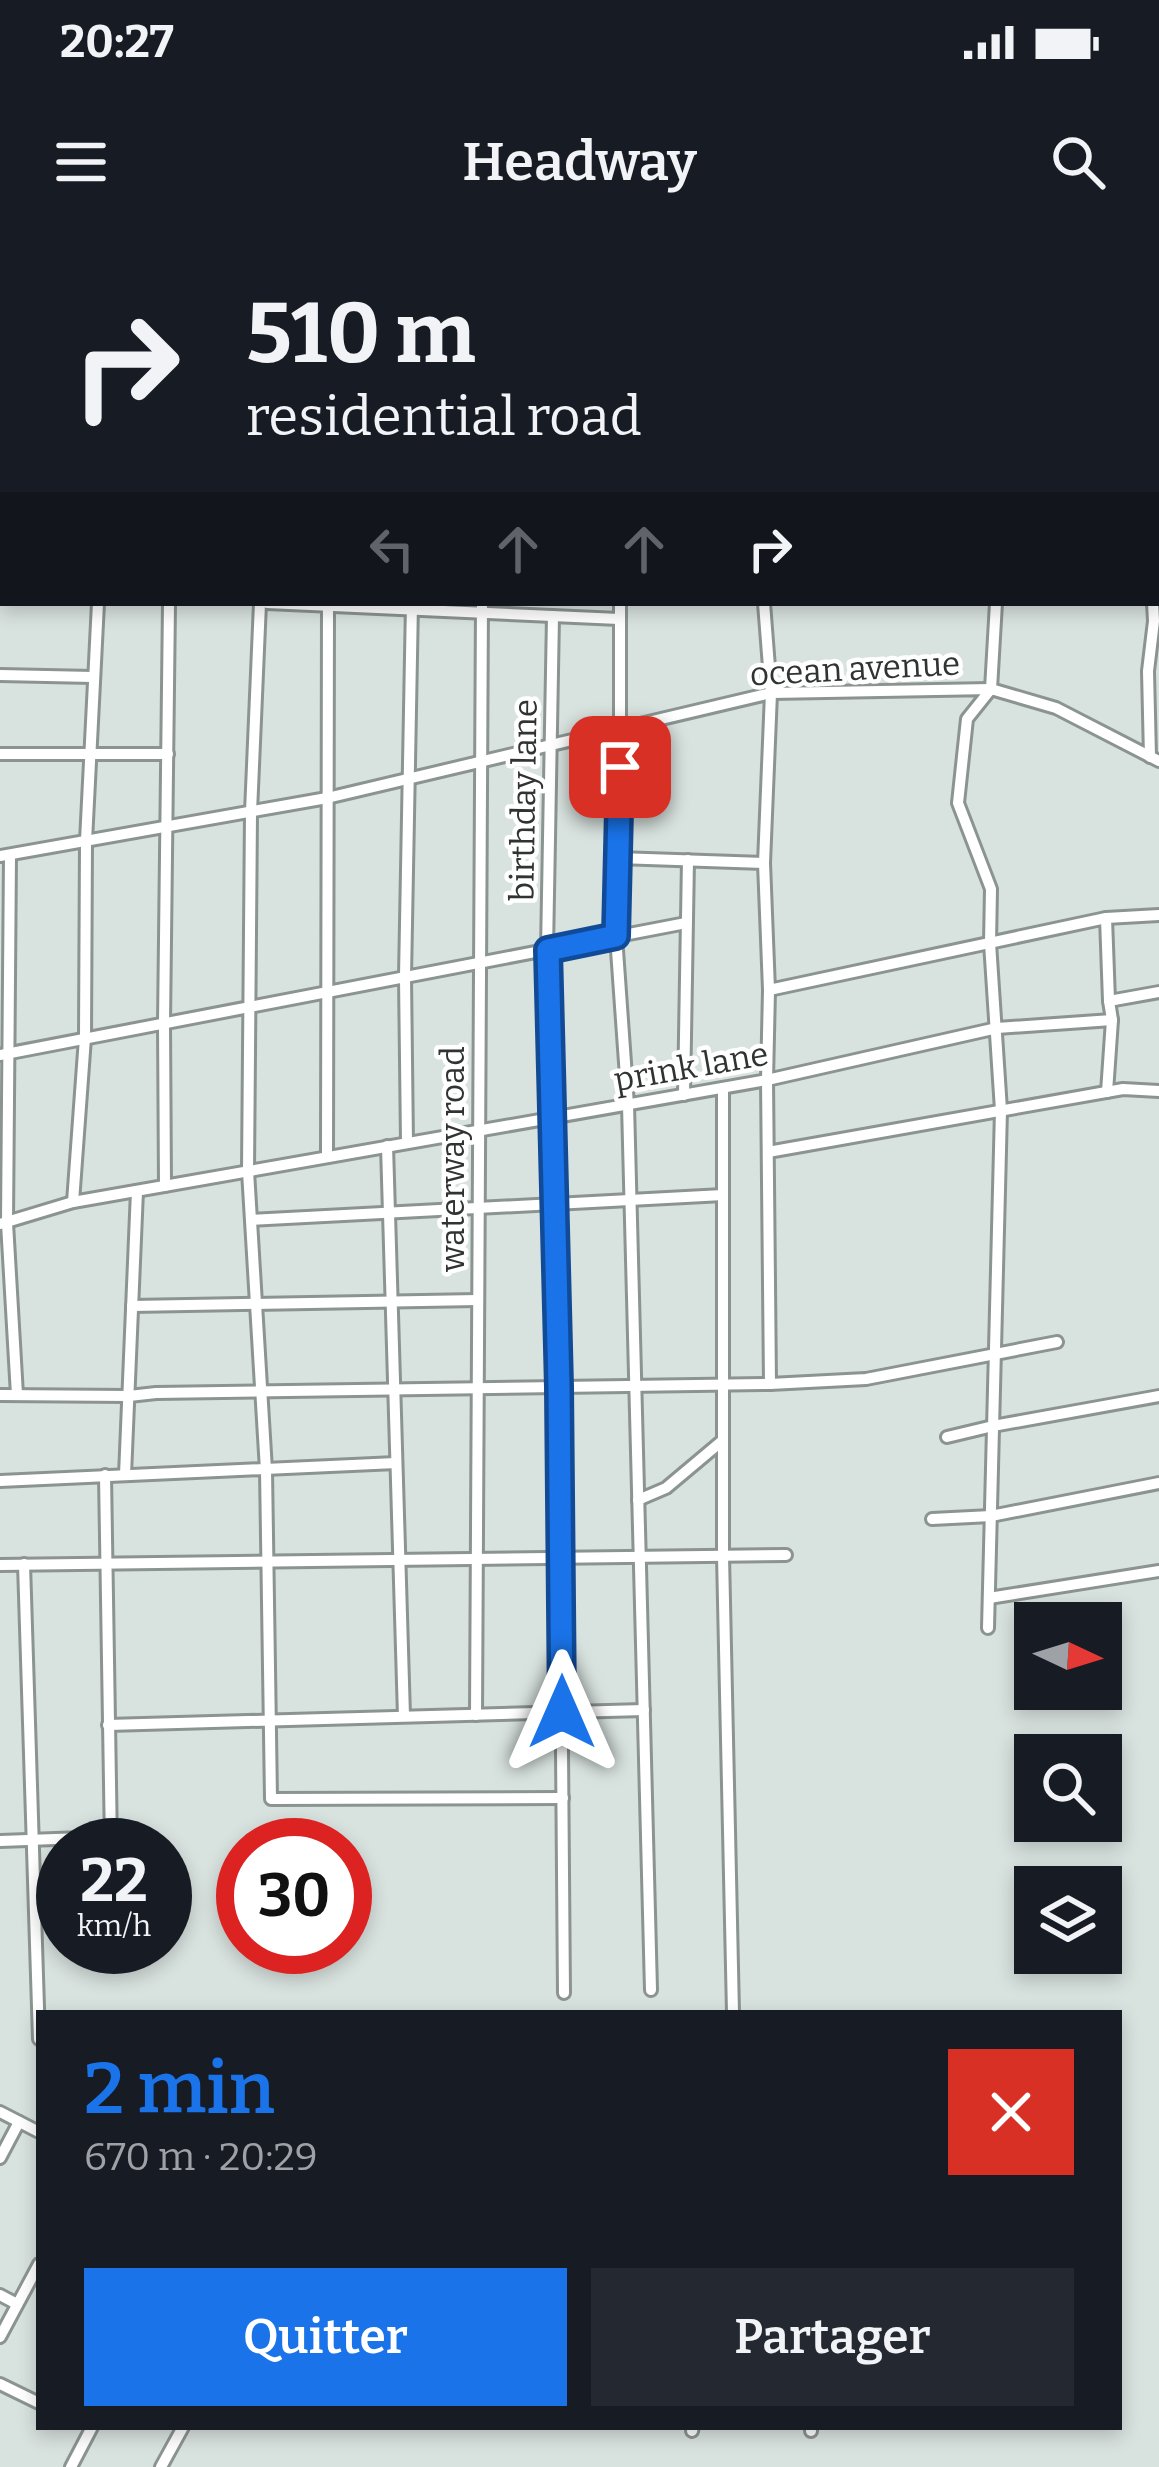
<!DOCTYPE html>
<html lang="fr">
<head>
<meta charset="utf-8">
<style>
	body { margin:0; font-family:Bitter,serif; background:#242831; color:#f1f3f6; height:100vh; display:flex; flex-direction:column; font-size:45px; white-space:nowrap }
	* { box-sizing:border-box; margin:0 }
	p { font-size:39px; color:#9ea1a6 }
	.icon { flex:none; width:66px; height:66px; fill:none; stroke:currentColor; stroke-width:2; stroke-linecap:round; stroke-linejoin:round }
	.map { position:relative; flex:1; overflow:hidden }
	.sheet { position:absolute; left:36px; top:1770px; width:1086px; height:420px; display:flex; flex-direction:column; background:#171b24; border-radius:0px; box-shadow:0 6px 18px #0003 }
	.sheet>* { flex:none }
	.guide { position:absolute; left:0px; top:0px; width:1161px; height:366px; box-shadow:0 6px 18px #0003; background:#171b24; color:#f1f3f6; overflow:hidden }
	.needle { width:78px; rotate:94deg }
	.fabs { position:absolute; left:1014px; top:1362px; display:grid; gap:24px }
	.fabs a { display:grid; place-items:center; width:108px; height:108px; border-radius:0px; background:#171b24; box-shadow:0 6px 18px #0003; font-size:60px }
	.speed { position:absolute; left:36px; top:1578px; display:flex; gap:24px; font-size:60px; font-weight:700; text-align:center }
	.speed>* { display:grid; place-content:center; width:156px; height:156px; border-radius:50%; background:#171b24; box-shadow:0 6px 18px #0003; line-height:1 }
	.speed small { font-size:30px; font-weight:400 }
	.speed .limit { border:18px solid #d22; background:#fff; color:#111 }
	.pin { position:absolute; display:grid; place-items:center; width:102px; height:102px; color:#fff; margin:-51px; border-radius:24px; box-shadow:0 6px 18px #0006 }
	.me { position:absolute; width:132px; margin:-66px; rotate:0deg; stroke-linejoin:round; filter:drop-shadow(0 0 9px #0008) }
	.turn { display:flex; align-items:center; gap:42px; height:252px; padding:0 48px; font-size:54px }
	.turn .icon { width:156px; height:156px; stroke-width:2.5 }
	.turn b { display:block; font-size:84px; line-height:102px }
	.lanes { display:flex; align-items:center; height:114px; padding:0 48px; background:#0003; justify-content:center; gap:60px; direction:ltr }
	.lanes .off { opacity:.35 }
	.round { display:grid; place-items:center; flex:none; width:126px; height:126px; border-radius:0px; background:#242831 }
	.summary { display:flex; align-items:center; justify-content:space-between; height:204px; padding:0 48px }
	h1 { font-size:72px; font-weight:600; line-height:90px; color:#1a73e8 }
	.action { display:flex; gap:24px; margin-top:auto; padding:24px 48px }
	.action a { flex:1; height:138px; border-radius:0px; background:#1a73e8; color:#fff; font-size:48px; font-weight:600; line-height:138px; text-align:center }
	.action a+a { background:#242831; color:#f1f3f6 }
	.status { display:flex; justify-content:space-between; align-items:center; height:84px; padding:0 60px; background:#171b24; direction:ltr }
	.status svg { height:33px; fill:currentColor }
	header { display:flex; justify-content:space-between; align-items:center; height:156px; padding:0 48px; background:#171b24; font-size:54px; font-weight:600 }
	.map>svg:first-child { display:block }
</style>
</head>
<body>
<div class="status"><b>20:27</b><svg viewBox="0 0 49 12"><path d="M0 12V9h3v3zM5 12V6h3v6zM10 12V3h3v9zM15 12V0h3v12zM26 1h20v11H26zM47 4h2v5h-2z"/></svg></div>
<header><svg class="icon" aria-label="menu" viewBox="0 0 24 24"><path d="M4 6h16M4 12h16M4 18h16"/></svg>Headway<svg class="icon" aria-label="search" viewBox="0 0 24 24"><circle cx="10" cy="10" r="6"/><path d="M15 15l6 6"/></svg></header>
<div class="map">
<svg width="1159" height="2227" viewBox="0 0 1159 2227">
	<rect width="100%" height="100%" fill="#d8e2de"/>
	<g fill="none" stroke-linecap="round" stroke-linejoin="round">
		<g stroke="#8b9491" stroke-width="16">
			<g id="minor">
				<polyline points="1119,0 1119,3"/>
				<polyline points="17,3 17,0"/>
				<polyline points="120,3 121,0"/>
				<polyline points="197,3 197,0"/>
				<polyline points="273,3 273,0"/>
				<polyline points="385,3 385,0"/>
				<polyline points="528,3 529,0"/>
				<polyline points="642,3 643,0"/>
				<polyline points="756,3 756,0"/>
				<polyline points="886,3 886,0"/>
				<polyline points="1018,3 1018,0"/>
				<polyline points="1158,9 1159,9"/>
				<polyline points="0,25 3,26"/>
				<polyline points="0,105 3,105"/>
				<polyline points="1158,160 1159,160"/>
				<polyline points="0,188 3,188"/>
				<polyline points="1158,251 1159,251"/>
				<polyline points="0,265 3,265"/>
				<polyline points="0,354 3,354"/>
				<polyline points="260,363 251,572 248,931 266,1230 271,1559 563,1558"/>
				<polyline points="267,363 619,379"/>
				<polyline points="620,363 620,565 616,696 628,865 651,1750"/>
				<polyline points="764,363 771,453 764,623 769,750 767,840 770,1144"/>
				<polyline points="996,363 991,449 1056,468 1159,521"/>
				<polyline points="553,376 547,710 559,1147 564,1753"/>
				<polyline points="0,435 93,437"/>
				<polyline points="0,514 168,514"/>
				<polyline points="1150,517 1148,431 1154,381 1153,363"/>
				<polyline points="10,615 7,983 17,1155"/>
				<polyline points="0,616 327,558 771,453 991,449 967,479 958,563 991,649 990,703 1001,870 988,1388"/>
				<polyline points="618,618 764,623"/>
				<polyline points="1106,678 1109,761"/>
				<polyline points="769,750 1106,678 1159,675"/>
				<polyline points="0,815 686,683"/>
				<polyline points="723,848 723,1316 733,1773"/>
				<polyline points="1107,852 1112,780"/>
				<polyline points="684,855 688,620"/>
				<polyline points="407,903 405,737 412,363"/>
				<polyline points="387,906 404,1476"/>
				<polyline points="768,912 1123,849 1159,851"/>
				<polyline points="327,917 328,363"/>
				<polyline points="165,946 164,783 169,363"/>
				<polyline points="73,962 85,798 86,601 98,363"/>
				<polyline points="251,980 723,955"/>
				<polyline points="0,984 73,962 767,840 997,788 1112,780 1109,761 1159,752"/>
				<polyline points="132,1066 478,1060"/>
				<polyline points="0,1155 129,1156 156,1153 770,1144 866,1139 1057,1102"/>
				<polyline points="947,1197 993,1186 1159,1156"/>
				<polyline points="105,1235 111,1605"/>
				<polyline points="125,1235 137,951"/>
				<polyline points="0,1241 396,1223"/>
				<polyline points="638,1260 666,1248 722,1201"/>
				<polyline points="932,1279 991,1276 1159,1243"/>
				<polyline points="24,1324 39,1799"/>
				<polyline points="0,1325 786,1315"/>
				<polyline points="989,1358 1159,1331"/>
				<polyline points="476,1475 482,363"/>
				<polyline points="108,1485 644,1470"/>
				<polyline points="0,1601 111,1597"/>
				<polyline points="0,1872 39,1892"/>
				<polyline points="0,1918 19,1882"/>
				<polyline points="0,2055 17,2064"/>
				<polyline points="0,2097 39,2024"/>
				<polyline points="0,2144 39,2163"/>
				<polyline points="692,2191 693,2187"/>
				<polyline points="811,2191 811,2187"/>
				<polyline points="71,2227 92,2187"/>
				<polyline points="161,2227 183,2187"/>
			</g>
		</g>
		<use href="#minor" stroke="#fff" stroke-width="10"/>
	</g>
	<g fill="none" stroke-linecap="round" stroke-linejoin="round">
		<g stroke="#114b97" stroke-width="30">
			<polyline id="route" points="562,1472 559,1147 548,710 616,696 620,527"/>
		</g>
		<use href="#route" stroke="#1a73e8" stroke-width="21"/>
	</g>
	<g text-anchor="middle" stroke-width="9" stroke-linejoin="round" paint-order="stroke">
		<g font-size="33" fill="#303332" stroke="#fff">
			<text transform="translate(855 428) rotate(-3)" y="12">ocean avenue</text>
			<text transform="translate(523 560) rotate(-89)" y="12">birthday lane</text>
			<text transform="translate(691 826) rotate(-10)" y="12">prink lane</text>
			<text transform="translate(452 919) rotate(-90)" y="12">waterway road</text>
		</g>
	</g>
</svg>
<div class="fabs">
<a><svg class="needle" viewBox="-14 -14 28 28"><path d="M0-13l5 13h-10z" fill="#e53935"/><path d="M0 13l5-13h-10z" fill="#9ea1a6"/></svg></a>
<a><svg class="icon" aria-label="search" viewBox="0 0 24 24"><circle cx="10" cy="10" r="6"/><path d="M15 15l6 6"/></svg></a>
<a><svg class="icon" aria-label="layers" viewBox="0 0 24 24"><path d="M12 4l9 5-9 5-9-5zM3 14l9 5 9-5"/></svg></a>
</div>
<div class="speed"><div>22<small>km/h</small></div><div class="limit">30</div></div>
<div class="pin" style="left:620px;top:527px;background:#d93025"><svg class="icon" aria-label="arrive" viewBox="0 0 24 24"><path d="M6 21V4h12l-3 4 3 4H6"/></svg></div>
<svg class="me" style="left:562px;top:1472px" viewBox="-20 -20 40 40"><path d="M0-17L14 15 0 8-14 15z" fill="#1a73e8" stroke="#fff" stroke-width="4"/></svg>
<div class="guide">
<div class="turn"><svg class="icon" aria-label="right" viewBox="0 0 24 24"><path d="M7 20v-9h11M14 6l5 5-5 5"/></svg><div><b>510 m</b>residential road</div></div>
<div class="lanes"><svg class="icon off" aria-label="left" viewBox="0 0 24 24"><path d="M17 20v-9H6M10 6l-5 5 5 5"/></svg><svg class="icon off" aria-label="ahead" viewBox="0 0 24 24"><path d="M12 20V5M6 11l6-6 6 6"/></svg><svg class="icon off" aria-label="ahead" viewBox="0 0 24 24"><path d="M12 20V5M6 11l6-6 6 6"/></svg><svg class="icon" aria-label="right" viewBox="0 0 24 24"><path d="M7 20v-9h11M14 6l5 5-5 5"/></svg></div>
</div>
<section class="sheet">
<div class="summary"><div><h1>2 min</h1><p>670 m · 20:29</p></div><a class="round" style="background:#d93025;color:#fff"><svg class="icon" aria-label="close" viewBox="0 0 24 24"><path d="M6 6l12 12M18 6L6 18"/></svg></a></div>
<div class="action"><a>Quitter</a><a>Partager</a></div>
</section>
</div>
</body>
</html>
